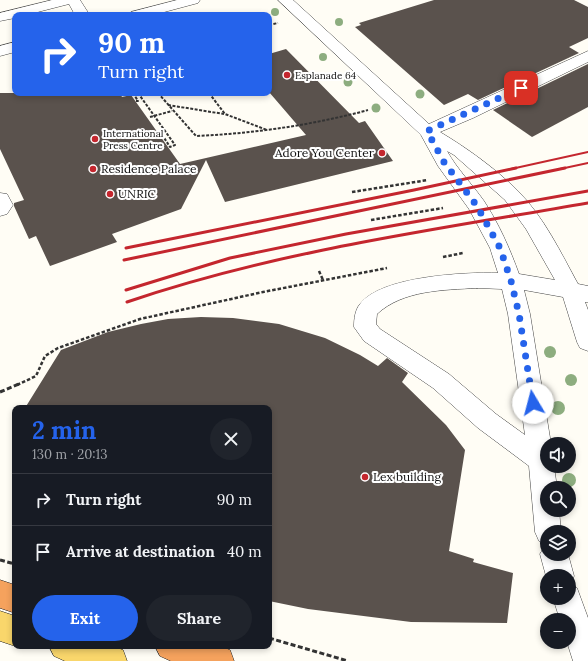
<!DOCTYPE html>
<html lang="en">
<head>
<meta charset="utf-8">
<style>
	body { margin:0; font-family:Lora,serif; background:#20242c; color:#f1f3f6; height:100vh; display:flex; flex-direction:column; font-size:15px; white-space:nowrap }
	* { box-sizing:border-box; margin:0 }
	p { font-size:13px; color:#9ea1a6 }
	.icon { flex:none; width:22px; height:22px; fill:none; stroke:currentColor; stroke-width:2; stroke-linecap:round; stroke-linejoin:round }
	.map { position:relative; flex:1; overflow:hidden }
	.sheet { position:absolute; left:12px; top:405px; width:260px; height:244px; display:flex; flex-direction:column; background:#171b24; border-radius:8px; box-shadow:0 2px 6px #0003 }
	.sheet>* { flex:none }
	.guide { position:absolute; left:12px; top:12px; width:260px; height:84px; border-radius:8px; box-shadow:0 2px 6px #0003; background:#2563eb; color:#fff; overflow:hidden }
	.tools { position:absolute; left:540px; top:437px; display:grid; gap:8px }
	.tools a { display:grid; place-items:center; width:36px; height:36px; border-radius:50%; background:#171b24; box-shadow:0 2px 6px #0003; font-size:20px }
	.pin { position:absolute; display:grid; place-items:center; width:34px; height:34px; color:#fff; margin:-17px; border-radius:8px; box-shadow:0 2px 6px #0006 }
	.me { position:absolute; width:44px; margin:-22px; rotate:352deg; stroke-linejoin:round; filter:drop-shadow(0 0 3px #0008) }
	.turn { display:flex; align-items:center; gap:14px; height:84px; padding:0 20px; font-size:18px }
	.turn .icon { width:52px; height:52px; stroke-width:2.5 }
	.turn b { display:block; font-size:28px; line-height:34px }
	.round { display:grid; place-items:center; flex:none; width:42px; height:42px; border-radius:21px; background:#20242c }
	.headline { display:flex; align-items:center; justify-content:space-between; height:68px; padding:0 20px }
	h1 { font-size:24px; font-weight:700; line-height:30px; color:#2563eb }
	.action { display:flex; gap:8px; margin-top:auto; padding:8px 20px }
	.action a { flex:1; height:46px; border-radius:24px; background:#2563eb; color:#fff; font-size:16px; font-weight:700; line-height:46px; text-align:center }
	.action a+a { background:#20242c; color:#f1f3f6 }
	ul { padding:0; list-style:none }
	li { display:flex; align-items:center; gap:12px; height:52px; padding:0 20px; border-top:1px solid #363941 }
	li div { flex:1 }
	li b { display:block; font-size:15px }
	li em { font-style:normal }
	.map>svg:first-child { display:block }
</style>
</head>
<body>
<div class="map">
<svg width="588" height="661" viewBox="0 0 588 661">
	<rect width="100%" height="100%" fill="#fffdf5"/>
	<g fill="#5a524d">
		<polygon points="434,0 574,0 588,7 588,38 569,47 579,53 478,100 468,94 444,105 355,27 361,25 359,23"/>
		<polygon points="286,49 359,123 365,121 393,161 225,202 206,160 181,209 112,234 117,242 50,266 36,236 29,239 14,206 14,203 24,200 0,149 0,93 120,93 122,97 131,95 180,164 306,135 269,92 269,54"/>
		<polygon points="588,64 588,107 532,137 493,110"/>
		<polygon points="201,317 233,318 279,324 325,338 360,355 378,366 387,358 408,373 402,382 446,425 465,450 449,551 474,559 473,562 513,573 507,623 411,622 308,609 269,601 269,408 25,408 61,350 108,332 141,324 168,319"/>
	</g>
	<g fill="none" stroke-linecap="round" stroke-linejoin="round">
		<g stroke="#444" stroke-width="1">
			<g id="minor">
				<polygon points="52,0 80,0 89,14 75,15 69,4 26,15 15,15 15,18 0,21 0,13"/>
				<polygon points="177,0 200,0 198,3 153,15 129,15 131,12"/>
				<path d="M 278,0 L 293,0 L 429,124 L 588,51 L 588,62 L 473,118 L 440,132 C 467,148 496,169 518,191 C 544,217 561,253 578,284 L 588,286 L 588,302 L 585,302 L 588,310 L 588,351 L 580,348 L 577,342 L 563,297 L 524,290 L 530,314 L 551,444 L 547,444 L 547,466 L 554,466 L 557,488 L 547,488 L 547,510 L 559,510 L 561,532 L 547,532 L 547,554 L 568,554 L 574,576 L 570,585 L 577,588 L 588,618 L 588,661 L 573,661 L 567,642 L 569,642 L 569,620 L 560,620 L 553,598 L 569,598 L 569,576 L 547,576 L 547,578 L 546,576 L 540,554 L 546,544 L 539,541 L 535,532 L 529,466 L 478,428 L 433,388 L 364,341 L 354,327 C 354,319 355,310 360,304 C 381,276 466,272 498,273 L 490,248 L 469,209 L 438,166 L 421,135 ZM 447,151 L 454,155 L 505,200 L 526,229 L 555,280 L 519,274 C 510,249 499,224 484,201 C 472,184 457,169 447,151 ZM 477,288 L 502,289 L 508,314 L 525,435 L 496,414 L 449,374 L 380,329 L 376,324 L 377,314 C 403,290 443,290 477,288 Z"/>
				<polygon points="15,42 15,52 0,56 0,46"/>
				<polygon points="0,193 7,194 13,205 7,214 0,216"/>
			</g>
		</g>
		<g stroke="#222" stroke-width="1">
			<g id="major">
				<polygon points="0,611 15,616 15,646 0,641"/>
				<polygon points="49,646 112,646 123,650 127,661 65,661 54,656"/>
			</g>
		</g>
		<g stroke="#222" stroke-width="1">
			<g id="highway">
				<polygon points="0,580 15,585 15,613 0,608"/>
				<polygon points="155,646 219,646 230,650 234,661 171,661 160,656"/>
			</g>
		</g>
		<g stroke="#333" stroke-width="2" stroke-dasharray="3 1.5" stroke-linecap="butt">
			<polyline points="269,25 278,23"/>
			<polyline points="133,93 138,101 136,101"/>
			<polyline points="138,93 175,145 170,147 161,133 159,134"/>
			<path d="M 158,93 L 196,136 C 240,134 283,129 326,120 C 340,117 354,114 368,110"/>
			<polyline points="209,93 225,114 267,130"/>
			<polyline points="168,105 224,114"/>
			<polyline points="150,117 172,111"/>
		</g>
		<g stroke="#333" stroke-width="2.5" stroke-dasharray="3.5 2" stroke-linecap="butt">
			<polyline points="352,192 428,180"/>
			<polyline points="371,220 443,208"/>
			<polyline points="443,257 463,253"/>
			<polyline points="319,271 323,280"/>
			<polyline points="17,385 36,376 45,356 58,348 140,319 263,292 387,268"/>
		</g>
		<g stroke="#333" stroke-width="3" stroke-dasharray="5 2.5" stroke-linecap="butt">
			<polyline points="0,392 19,384"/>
			<polyline points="0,560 15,564"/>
			<polyline points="269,638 348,661"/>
		</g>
		<use href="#minor" fill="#fff" fill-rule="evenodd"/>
		<use href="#major" fill="#f9d66b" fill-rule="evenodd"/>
		<use href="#highway" fill="#f5a25d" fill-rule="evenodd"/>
		<g stroke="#c4262e" stroke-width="2">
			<polyline points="511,169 588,152"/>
			<polyline points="560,169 588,163"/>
		</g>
		<g stroke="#c4262e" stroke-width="3">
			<polyline points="126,248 414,190 516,168"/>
			<polyline points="124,260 565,168"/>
			<polyline points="126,290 230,258 346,234 588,191"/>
			<path d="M 127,302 C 276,251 434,230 588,203"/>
		</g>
	</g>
	<g fill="#8dad7f">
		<circle cx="275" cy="12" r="4"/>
		<circle cx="339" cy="22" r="4"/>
		<circle cx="323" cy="57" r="4"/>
		<circle cx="348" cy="82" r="4.5"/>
		<circle cx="420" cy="94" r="4.5"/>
		<circle cx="376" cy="108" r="4.5"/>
		<circle cx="550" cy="352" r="6"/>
		<circle cx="571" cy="380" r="6"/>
		<circle cx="558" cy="408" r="7"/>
		<circle cx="569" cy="480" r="7"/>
	</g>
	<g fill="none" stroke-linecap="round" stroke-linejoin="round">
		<polyline stroke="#2563eb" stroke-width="7" stroke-dasharray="0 12.6" points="521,88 427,131 444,162 477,206 500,248 511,281 519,314 533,403"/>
	</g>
	<g fill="#c4262e" stroke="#fff" stroke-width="1.5">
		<circle cx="287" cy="75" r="4"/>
		<circle cx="95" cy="139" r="4"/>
		<circle cx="382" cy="153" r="4"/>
		<circle cx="93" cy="169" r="4"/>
		<circle cx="110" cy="194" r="4"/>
		<circle cx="365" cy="477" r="4"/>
	</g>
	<g text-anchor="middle" stroke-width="4" stroke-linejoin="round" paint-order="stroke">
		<g font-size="10" fill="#111" stroke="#fff" text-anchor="start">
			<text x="295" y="79">Esplanade 64</text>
			<text x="103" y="137">International<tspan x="103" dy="12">Press Centre</tspan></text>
		</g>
		<g font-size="12" fill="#111" stroke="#fff" text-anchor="start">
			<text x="374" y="157" text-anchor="end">Adore You Center</text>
			<text x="101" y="173">Residence Palace</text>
			<text x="118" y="198">UNRIC</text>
			<text x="373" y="481">Lex building</text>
		</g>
	</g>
</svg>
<div class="tools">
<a><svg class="icon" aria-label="sound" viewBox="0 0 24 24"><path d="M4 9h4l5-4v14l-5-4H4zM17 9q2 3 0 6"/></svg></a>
<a><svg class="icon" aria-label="search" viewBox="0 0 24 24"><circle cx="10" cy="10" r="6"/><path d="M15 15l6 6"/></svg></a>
<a><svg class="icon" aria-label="layers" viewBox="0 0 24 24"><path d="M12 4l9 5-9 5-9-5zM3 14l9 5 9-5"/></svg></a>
<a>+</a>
<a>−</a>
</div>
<div class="pin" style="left:521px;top:88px;background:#d93025"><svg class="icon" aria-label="arrive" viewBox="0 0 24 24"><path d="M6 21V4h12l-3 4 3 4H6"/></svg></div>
<svg class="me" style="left:533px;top:403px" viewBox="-20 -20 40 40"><circle r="19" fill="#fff"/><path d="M0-13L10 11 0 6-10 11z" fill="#2563eb"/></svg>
<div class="guide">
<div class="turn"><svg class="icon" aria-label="right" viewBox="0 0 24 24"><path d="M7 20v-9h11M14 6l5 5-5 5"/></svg><div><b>90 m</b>Turn right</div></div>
</div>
<section class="sheet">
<div class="headline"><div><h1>2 min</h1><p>130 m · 20:13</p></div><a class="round"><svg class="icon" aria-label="close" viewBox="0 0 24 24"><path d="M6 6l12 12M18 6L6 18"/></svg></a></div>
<ul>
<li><svg class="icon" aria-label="right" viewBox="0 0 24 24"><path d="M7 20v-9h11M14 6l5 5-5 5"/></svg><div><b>Turn right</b></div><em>90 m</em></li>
<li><svg class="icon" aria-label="arrive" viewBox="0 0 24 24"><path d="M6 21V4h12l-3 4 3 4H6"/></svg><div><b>Arrive at destination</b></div><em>40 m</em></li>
</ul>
<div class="action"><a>Exit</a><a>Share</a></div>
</section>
</div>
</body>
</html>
